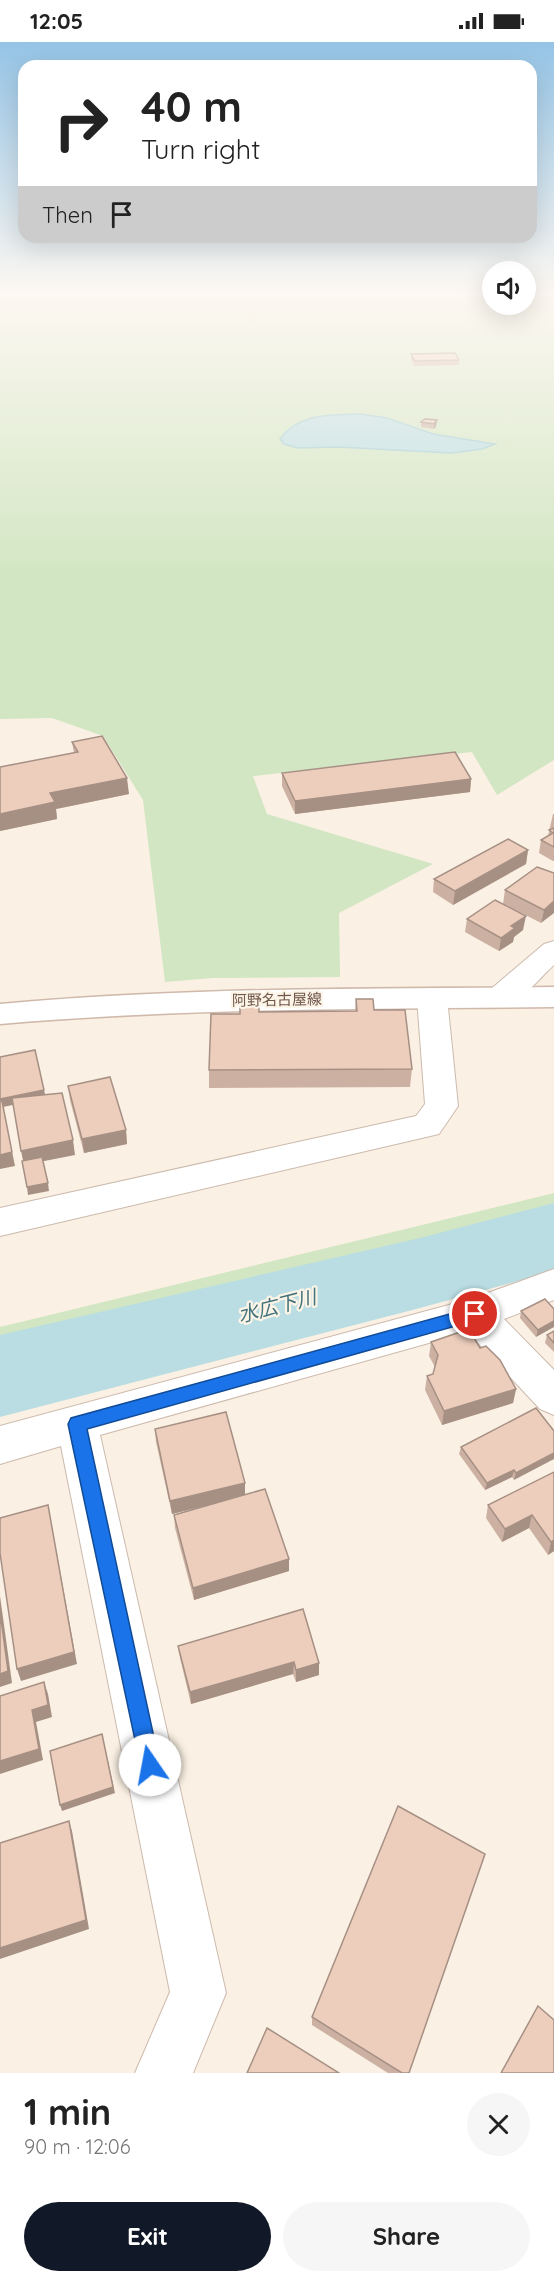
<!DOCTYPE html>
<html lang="en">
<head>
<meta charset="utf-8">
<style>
	body { margin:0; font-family:Quicksand,"Noto Sans JP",sans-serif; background:#f6f6f6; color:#222; height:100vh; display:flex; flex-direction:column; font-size:22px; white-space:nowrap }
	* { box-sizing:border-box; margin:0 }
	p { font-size:20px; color:#767676 }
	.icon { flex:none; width:33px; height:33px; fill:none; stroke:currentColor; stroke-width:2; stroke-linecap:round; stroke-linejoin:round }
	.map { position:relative; height:2031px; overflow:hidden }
	.drawer { display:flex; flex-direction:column; background:#fff; flex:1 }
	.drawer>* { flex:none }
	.hud { position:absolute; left:18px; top:18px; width:519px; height:183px; border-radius:18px; box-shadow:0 6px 24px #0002; background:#fff; color:#222; overflow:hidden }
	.controls { position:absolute; left:482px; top:219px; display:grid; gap:12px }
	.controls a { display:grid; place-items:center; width:54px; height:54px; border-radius:50%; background:#fff; box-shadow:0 6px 24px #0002; font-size:30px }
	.pin { position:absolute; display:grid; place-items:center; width:51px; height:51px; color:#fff; margin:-26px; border:3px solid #fff; border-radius:50%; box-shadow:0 2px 6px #0007 }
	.me { position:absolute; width:66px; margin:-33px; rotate:348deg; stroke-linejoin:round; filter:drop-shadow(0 0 4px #0008) }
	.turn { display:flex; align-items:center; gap:21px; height:126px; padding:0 24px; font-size:27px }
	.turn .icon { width:78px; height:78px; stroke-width:2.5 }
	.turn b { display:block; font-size:42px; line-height:51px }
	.then { display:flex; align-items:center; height:57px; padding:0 24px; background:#0003; gap:12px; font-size:22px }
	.round { display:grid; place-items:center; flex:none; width:63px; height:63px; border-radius:32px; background:#f6f6f6 }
	.head { display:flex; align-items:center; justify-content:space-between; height:102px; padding:0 24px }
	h1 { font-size:36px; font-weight:800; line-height:45px }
	.cta { display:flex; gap:12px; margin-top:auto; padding:12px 24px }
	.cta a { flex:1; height:69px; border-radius:36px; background:#111827; color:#fff; font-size:24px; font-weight:800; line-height:69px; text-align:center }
	.cta a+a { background:#f6f6f6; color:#222 }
	.status { display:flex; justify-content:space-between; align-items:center; height:42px; padding:0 30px; background:#fff; direction:ltr }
	.status svg { height:16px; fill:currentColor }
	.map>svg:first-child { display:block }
</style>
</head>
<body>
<div class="status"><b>12:05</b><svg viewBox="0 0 49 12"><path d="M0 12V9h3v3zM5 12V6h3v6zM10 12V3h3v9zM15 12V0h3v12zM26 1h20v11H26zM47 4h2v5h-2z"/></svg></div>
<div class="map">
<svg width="554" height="2031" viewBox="0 0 554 2031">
	<rect width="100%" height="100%" fill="#faf0e3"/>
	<g fill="#d2e6c3">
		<polygon points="0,252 492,252 492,262 525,262 525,252 554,252 554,718 497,753 472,710 253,734 267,772 433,822 339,871 340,935 213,936 165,940 143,758 103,694 52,676 0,677"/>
		<polygon points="554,1151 554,1184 533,1193 0,1323 0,1285"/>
	</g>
	<path fill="#b9dde2" stroke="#a0cdd3" stroke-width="1.5" d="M 360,372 L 387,376 L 433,392 L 495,402 L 482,407 L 451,411 L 338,405 L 298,406 L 284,402 L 280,397 C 299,371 330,373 360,372 Z"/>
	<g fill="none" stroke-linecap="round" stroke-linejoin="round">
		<polygon fill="#b9dde2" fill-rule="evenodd" points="554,1161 554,1229 420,1266 0,1375 0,1293 420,1196"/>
		<g stroke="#ccbaad" stroke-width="2">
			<g id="street">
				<path d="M 554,899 L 554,923 C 536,939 517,968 491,961 L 487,954 L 491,947 L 544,902 Z"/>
				<polygon points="432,946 443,949 447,956 458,1064 439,1092 0,1194 0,1166 416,1074 425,1062 417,956 421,949"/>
				<polygon points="554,1227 554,1258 504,1277 554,1328 554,1373 540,1367 468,1290 100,1393 226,1951 193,2031 135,2031 170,1950 61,1404 0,1422 0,1384 471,1257"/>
			</g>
		</g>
		<g stroke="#cfb9ab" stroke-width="3">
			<path id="secondary" d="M 554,945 L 554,965 C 369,967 184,966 0,982 L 0,962 C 184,945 369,947 554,945 Z"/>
		</g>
		<use href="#street" fill="#fff" fill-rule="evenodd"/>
		<use href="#secondary" fill="#fff" fill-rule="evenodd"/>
	</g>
	<g fill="#ccb1a3">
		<polygon points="411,312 459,318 459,323 414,324 411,317"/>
		<polygon points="437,378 436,384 434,387 421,385 421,380"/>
		<polygon points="72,700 129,752 56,767 57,777 0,789 74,711"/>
		<polygon points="282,731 471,737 470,750 295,772 282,744"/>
		<polygon points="553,772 554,772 554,819 553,819 539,811 541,798 548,794"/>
		<polygon points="528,808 526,822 453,863 433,850 434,837"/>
		<polygon points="554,831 541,881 506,863 523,888 514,895 513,900 499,909 465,890 467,877 503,862 505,848"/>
		<polygon points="356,957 374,968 412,1027 410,1045 209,1046 209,1028 240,972 259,970 355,969"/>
		<polygon points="68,1044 126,1088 127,1102 84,1111 70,1058"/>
		<polygon points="554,1267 536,1295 520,1276 521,1269"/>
		<polygon points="554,1289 554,1310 545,1301 547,1293"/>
		<polygon points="431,1300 480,1306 516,1347 513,1361 442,1383 425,1348 427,1334 433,1332 435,1325 429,1314"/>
		<polygon points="155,1387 245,1452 289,1529 194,1558 175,1486 174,1473 207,1463 172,1472 156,1400"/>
		<polygon points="554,1389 514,1438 512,1435 485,1448 459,1412 461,1405"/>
		<polygon points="554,1430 554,1509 548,1513 529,1486 502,1500 486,1476 488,1463"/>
		<polygon points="303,1567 319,1633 296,1640 293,1632 191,1662 180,1616 178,1604"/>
		<polygon points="312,1975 409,2031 388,2031 312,1983"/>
	</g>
	<g fill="#a69084">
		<polygon points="437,378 436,384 434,387 434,382"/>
		<polygon points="127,736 129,752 56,767 57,777 0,789 0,772 50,751"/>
		<polygon points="471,737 470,750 295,772 295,759"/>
		<polygon points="528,808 526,822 453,863 455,849"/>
		<polygon points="554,859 554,871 541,881 544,868"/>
		<polygon points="526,874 523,888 514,895 513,900 499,909 501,896 511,884"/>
		<polygon points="44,1048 46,1056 3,1065 15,1124 0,1127 0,1057"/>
		<polygon points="126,1088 127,1102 84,1111 82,1097"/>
		<polygon points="73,1098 75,1113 24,1123 21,1109"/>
		<polygon points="48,1141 49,1149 28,1153 27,1145"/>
		<polygon points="554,1279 554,1285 536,1295 538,1288"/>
		<polygon points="516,1347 513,1361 442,1383 444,1369"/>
		<polygon points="554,1411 554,1417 514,1438 516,1431"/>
		<polygon points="514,1428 512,1435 485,1448 487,1441"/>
		<polygon points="245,1441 245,1454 172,1472 170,1459"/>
		<polygon points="48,1463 77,1622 21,1639 17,1627"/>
		<polygon points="532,1473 529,1486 502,1500 505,1487"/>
		<polygon points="554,1498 554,1509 548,1513 551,1500"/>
		<polygon points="289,1517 289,1529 194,1558 193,1546"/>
		<polygon points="0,1554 12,1641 0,1645"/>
		<polygon points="294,1620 293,1632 191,1662 190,1650"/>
		<polygon points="319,1621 319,1633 296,1640 296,1628"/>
		<polygon points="44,1640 48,1652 52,1675 36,1680 43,1718 0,1732 0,1719 32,1668"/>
		<polygon points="102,1692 115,1751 62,1769 60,1763"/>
		<polygon points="69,1779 72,1789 89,1887 0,1917 0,1906"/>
	</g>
	<g fill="#edcebd" stroke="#a69084" stroke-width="1.5">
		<polygon points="455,311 459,318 415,319 411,312"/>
		<polygon points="425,377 437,378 434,382 421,380"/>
		<polygon points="102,694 127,736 50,751 55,760 0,772 0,725 78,710 72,700"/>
		<polygon points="455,710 471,737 295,759 282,731"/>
		<polygon points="554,786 554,805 541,798 553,791 549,788"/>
		<polygon points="508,797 528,808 455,849 434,837"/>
		<polygon points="537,825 554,831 554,859 544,868 505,848"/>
		<polygon points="495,858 526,874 511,884 515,886 501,896 467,877"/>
		<polygon points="356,957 373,957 374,968 405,968 412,1027 209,1028 211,972 240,972 240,959 259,960 259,970 357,969"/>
		<polygon points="35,1008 44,1048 0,1057 0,1015"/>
		<polygon points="110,1035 126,1088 82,1097 68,1044"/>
		<polygon points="62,1051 73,1098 21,1109 12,1056"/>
		<polygon points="0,1059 2,1059 12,1110 0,1113"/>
		<polygon points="42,1115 48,1141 27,1145 22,1119"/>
		<polygon points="545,1257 554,1267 554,1279 538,1288 521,1269"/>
		<polygon points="469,1287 480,1306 486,1304 500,1318 516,1347 444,1369 427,1334 433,1332 438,1313 431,1300"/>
		<polygon points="554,1289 554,1301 547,1293"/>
		<polygon points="536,1366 554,1389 554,1411 516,1431 514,1428 487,1441 461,1405"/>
		<polygon points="226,1370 245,1441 170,1459 155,1387"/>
		<polygon points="554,1430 554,1498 551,1500 532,1473 505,1487 488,1463"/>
		<polygon points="265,1447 289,1517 193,1546 174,1473"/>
		<polygon points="48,1463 74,1610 17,1627 0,1511 0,1476"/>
		<polygon points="303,1567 319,1621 296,1628 294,1620 190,1650 178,1604"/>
		<polygon points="0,1570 8,1629 0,1632"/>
		<polygon points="44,1640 48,1663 32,1668 39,1707 0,1719 0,1654"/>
		<polygon points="102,1692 113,1745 60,1763 50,1709"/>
		<polygon points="398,1764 485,1812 409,2031 402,2031 312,1975"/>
		<polygon points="69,1779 86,1878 0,1906 0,1801"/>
		<polygon points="538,1964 554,1978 554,2031 501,2031"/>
		<polygon points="267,1986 339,2031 247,2031"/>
	</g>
	<linearGradient id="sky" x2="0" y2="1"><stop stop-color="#95c4e6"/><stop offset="0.47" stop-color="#fdf8f2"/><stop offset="1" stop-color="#fdf8f2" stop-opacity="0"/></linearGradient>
	<rect width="554" height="536" fill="url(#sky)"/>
	<polygon fill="#1a73e8" stroke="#114b97" stroke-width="1.5" points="475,1265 481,1267 483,1272 481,1277 87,1387 160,1723 157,1731 150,1734 142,1731 68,1382 71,1376"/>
	<g text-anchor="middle" stroke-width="4.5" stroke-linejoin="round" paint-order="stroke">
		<g font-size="15" fill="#70574b" stroke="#fdf4e8">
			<text transform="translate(277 958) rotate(-1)" y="5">阿野名古屋線</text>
		</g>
		<g font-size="20" font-style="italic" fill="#43747b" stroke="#fdf4e8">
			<text transform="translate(277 1264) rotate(-14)" y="7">水広下川</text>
		</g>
	</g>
</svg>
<div class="controls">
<a><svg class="icon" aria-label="sound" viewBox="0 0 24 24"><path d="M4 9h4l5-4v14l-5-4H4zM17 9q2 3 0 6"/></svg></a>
</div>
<div class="pin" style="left:475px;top:1272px;background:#d93025"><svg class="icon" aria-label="arrive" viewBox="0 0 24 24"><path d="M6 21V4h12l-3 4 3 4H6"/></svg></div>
<svg class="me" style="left:150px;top:1723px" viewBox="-20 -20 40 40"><circle r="19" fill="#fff"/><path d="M0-13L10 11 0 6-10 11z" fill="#1a73e8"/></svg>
<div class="hud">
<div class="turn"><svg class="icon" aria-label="right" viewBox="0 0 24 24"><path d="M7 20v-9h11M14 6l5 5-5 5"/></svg><div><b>40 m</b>Turn right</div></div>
<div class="then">Then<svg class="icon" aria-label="arrive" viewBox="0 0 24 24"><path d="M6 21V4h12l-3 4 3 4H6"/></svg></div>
</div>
</div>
<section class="drawer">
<div class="head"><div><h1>1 min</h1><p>90 m · 12:06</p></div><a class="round"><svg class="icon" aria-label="close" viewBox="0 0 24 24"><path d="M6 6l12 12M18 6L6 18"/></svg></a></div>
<div class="cta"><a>Exit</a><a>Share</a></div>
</section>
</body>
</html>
